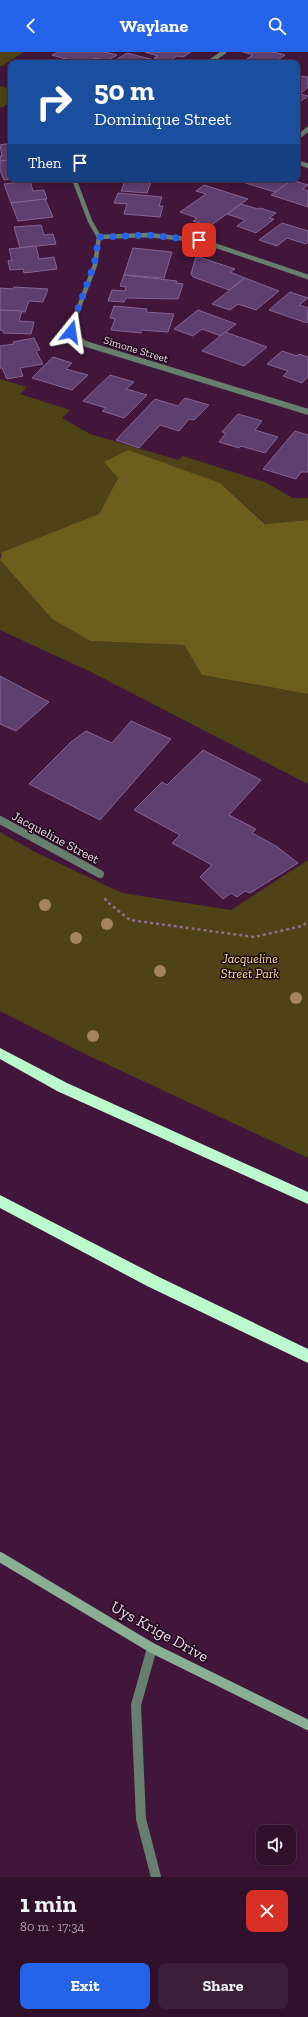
<!DOCTYPE html>
<html lang="en">
<head>
<meta charset="utf-8">
<style>
	body { margin:0; font-family:"Zilla Slab",serif; background:#3d1e38; color:#f1f3f6; height:100vh; display:flex; flex-direction:column; font-size:15px; white-space:nowrap }
	* { box-sizing:border-box; margin:0 }
	p { font-size:13px; color:#a89da9 }
	.icon { flex:none; width:22px; height:22px; fill:none; stroke:currentColor; stroke-width:2; stroke-linecap:round; stroke-linejoin:round }
	.map { position:relative; height:1825px; overflow:hidden }
	.panel { display:flex; flex-direction:column; background:#31102c; flex:1 }
	.panel>* { flex:none }
	.hud { position:absolute; left:8px; top:8px; width:292px; height:122px; border-radius:8px; box-shadow:0 2px 10px #0003,0 0 0 1px #4c3048; background:#1a4fa0; color:#fff; overflow:hidden }
	.tools { position:absolute; left:256px; top:1773px; display:grid; gap:8px }
	.tools a { display:grid; place-items:center; width:40px; height:40px; border-radius:8px; background:#31102c; box-shadow:0 2px 10px #0003,0 0 0 1px #4c3048; font-size:20px }
	.pin { position:absolute; display:grid; place-items:center; width:34px; height:34px; color:#fff; margin:-17px; border-radius:8px; box-shadow:0 2px 6px #0006 }
	.me { position:absolute; width:44px; margin:-22px; rotate:15deg; stroke-linejoin:round; filter:drop-shadow(0 0 3px #0008) }
	.turn { display:flex; align-items:center; gap:14px; height:84px; padding:0 20px; font-size:18px }
	.turn .icon { width:52px; height:52px; stroke-width:2.5 }
	.turn b { display:block; font-size:28px; line-height:34px }
	.then { display:flex; align-items:center; height:38px; padding:0 20px; background:#0003; gap:8px; font-size:15px }
	.round { display:grid; place-items:center; flex:none; width:42px; height:42px; border-radius:8px; background:#3d1e38 }
	.headline { display:flex; align-items:center; justify-content:space-between; height:68px; padding:0 20px }
	h1 { font-size:24px; font-weight:700; line-height:30px }
	.action { display:flex; gap:8px; margin-top:auto; padding:8px 20px }
	.action a { flex:1; height:46px; border-radius:8px; background:#2563eb; color:#fff; font-size:16px; font-weight:700; line-height:46px; text-align:center }
	.action a+a { background:#3d1e38; color:#f1f3f6 }
	header { display:flex; justify-content:space-between; align-items:center; height:52px; padding:0 20px; background:#2563eb; color:#fff; font-size:18px; font-weight:700 }
	.map>svg:first-child { display:block }
</style>
</head>
<body>
<header><svg class="icon" aria-label="back" viewBox="0 0 24 24"><path d="M15 5l-7 7 7 7"/></svg>Waylane<svg class="icon" aria-label="search" viewBox="0 0 24 24"><circle cx="10" cy="10" r="6"/><path d="M15 15l6 6"/></svg></header>
<div class="map">
<svg width="308" height="1825" viewBox="0 0 308 1825">
	<rect width="100%" height="100%" fill="#41163a"/>
	<g fill="#4e4216">
		<polygon points="0,0 24,0 0,15"/>
		<polygon points="0,34 11,37 11,49 2,56 0,55"/>
		<polygon points="0,327 27,335 20,342 70,358 62,366 90,382 178,408 183,404 265,430 293,446 308,446 308,468 266,472 220,431 118,426 99,462 2,500 0,504"/>
		<polygon points="0,508 52,567 90,589 184,593 202,623 308,642 308,732 91,620 0,578"/>
		<polygon points="0,780 35,800 122,841 231,858 308,808 308,1106 83,1001 0,959"/>
	</g>
	<polygon fill="#6e5e1d" points="128,398 220,431 265,472 308,468 308,642 202,623 184,593 90,589 52,567 0,508 2,500 99,462 118,426 104,410"/>
	<g fill="#5f3f6e" stroke="#866496">
		<polygon points="58,0 105,0 117,3 107,9 95,6 87,11 80,11 52,3"/>
		<polygon points="145,0 191,0 183,5 177,4 168,10 154,6 158,4"/>
		<polygon points="243,0 274,0 285,3 276,9 282,11 252,11 244,9 253,3"/>
		<polygon points="127,1 166,11 111,11"/>
		<polygon points="297,24 308,25 308,35 300,42 297,41"/>
		<polygon points="297,41 308,44 300,50 297,50"/>
		<polygon points="11,91 11,108 0,109 0,104 2,104 0,93"/>
		<polygon points="11,108 11,127 4,128 0,118 0,109"/>
		<polygon points="109,127 152,127 147,141 121,139 125,129"/>
		<polygon points="246,127 293,127 275,140 242,130"/>
		<polygon points="292,128 308,133 303,137 308,139 308,155 271,143"/>
		<polygon points="30,129 33,139 44,138 47,147 11,151 4,132"/>
		<polygon points="204,133 248,147 210,174 193,169 197,166 180,160 206,142 196,139"/>
		<polygon points="118,141 162,145 159,154 163,154 160,165 124,162 127,152 114,151"/>
		<polygon points="45,147 53,165 18,169 11,151"/>
		<polygon points="241,152 258,157 260,156 276,161 269,166 274,167 256,181 237,174 245,168 227,162"/>
		<polygon points="282,171 308,179 308,190 306,192 287,186 277,194 259,188"/>
		<polygon points="41,173 44,183 53,182 56,192 20,196 14,175"/>
		<polygon points="36,194 39,207 54,205 57,217 24,221 23,217 10,218 8,209 12,208 9,197"/>
		<polygon points="133,196 172,200 164,226 124,223"/>
		<polygon points="196,204 235,217 230,220 245,226 229,238 193,225 191,222"/>
		<polygon points="124,223 177,229 176,231 183,232 178,247 126,246 124,250 108,249 112,238 125,239 126,235 120,234"/>
		<polygon points="245,226 279,239 256,258 238,252 230,258 212,252"/>
		<polygon points="14,235 48,237 43,250 29,249 25,260 0,258 0,236 13,237"/>
		<polygon points="290,240 308,246 299,253 308,256 307,271 269,258"/>
		<polygon points="114,254 147,257 146,260 174,262 168,280 141,278 141,281 111,278 115,267 110,266"/>
		<polygon points="0,258 22,259 19,269 34,270 31,282 3,281 4,279 0,278"/>
		<polygon points="198,258 236,272 221,284 202,277 193,284 174,277"/>
		<polygon points="225,280 267,295 244,314 202,299"/>
		<polygon points="34,286 40,298 36,299 43,312 20,316 23,324 7,327 2,316 0,316 0,294 14,292 13,290"/>
		<polygon points="282,299 297,304 299,302 308,305 308,325 302,331 283,324 288,319 267,312"/>
		<polygon points="53,305 72,311 66,317 88,323 72,338 32,326"/>
		<polygon points="110,323 134,330 126,337 147,343 124,366 102,359 106,356 83,349"/>
		<polygon points="185,346 209,353 194,368 189,367 179,379 160,373 139,396 116,388 155,347 178,354"/>
		<polygon points="238,362 262,369 255,378 278,385 265,401 241,394 239,396 219,390 226,381 222,380"/>
		<polygon points="295,379 308,383 308,420 301,420 296,427 263,417"/>
		<polygon points="0,624 49,650 16,679 0,672"/>
		<polygon points="131,669 171,687 100,768 29,732 71,690 86,679 112,691"/>
		<polygon points="203,698 261,728 229,763 256,777 252,781 276,794 298,811 250,841 245,839 237,845 231,841 223,847 200,825 212,813 172,791 180,783 134,758 162,730 167,733"/>
	</g>
	<g fill="none" stroke-linecap="round" stroke-linejoin="round">
		<polyline stroke="#936e8c" stroke-width="2.5" stroke-dasharray="3 3" stroke-linecap="butt" points="105,846 106,849 130,868 254,885 302,874 308,870"/>
		<g stroke="#677f6e" stroke-width="4.5">
			<polyline points="208,11 224,0"/>
			<polyline points="297,86 308,77"/>
			<polyline points="297,110 308,114"/>
			<polyline points="74,127 90,169 99,185 95,213 72,273 71,280 88,293"/>
			<polyline points="99,185 147,183 199,188 308,225"/>
		</g>
		<polyline stroke="#677f6e" stroke-width="6" points="86,292 308,360"/>
		<polyline stroke="#677f6e" stroke-width="8" points="0,768 100,822"/>
		<polyline stroke="#677f6e" stroke-width="10" points="152,1596 136,1653 141,1767 156,1825"/>
		<polyline stroke="#89b095" stroke-width="10" points="0,1505 152,1596 308,1673"/>
		<g fill="#bbf9cf" fill-rule="evenodd">
			<polygon points="0,996 67,1031 308,1140 308,1152 57,1039 0,1007"/>
			<polygon points="0,1143 157,1224 308,1297 308,1311 147,1234 0,1156"/>
		</g>
	</g>
	<g fill="#a58462">
		<circle cx="45" cy="853" r="6"/>
		<circle cx="107" cy="872" r="6"/>
		<circle cx="76" cy="886" r="6"/>
		<circle cx="160" cy="919" r="6"/>
		<circle cx="296" cy="946" r="6"/>
		<circle cx="93" cy="984" r="6"/>
	</g>
	<g fill="none" stroke-linecap="round" stroke-linejoin="round">
		<polyline stroke="#2563eb" stroke-width="7" stroke-dasharray="0 12.6" points="71,280 72,273 94,213 99,185 148,183 199,188"/>
	</g>
	<g text-anchor="middle" stroke-width="3" stroke-linejoin="round" paint-order="stroke">
		<g font-size="11" fill="#f2d5eb" stroke="#1d0a1a">
			<text transform="translate(136 297) rotate(17)" y="4">Simone Street</text>
		</g>
		<g font-size="13" fill="#f2d5eb" stroke="#1d0a1a">
			<text transform="translate(56 785) rotate(28)" y="5">Jacqueline Street</text>
		</g>
		<g font-size="13" font-style="italic" fill="#f7de83" stroke="#1d0a1a">
			<text x="250" y="911">Jacqueline<tspan x="250" dy="15">Street Park</tspan></text>
		</g>
		<g font-size="16" fill="#f2d5eb" stroke="#1d0a1a">
			<text transform="translate(160 1579) rotate(29)" y="6">Uys Krige Drive</text>
		</g>
	</g>
</svg>
<div class="tools">
<a><svg class="icon" aria-label="sound" viewBox="0 0 24 24"><path d="M4 9h4l5-4v14l-5-4H4zM17 9q2 3 0 6"/></svg></a>
</div>
<div class="pin" style="left:199px;top:188px;background:#d93025"><svg class="icon" aria-label="arrive" viewBox="0 0 24 24"><path d="M6 21V4h12l-3 4 3 4H6"/></svg></div>
<svg class="me" style="left:71px;top:280px" viewBox="-20 -20 40 40"><path d="M0-17L14 15 0 8-14 15z" fill="#2563eb" stroke="#fff" stroke-width="4"/></svg>
<div class="hud">
<div class="turn"><svg class="icon" aria-label="right" viewBox="0 0 24 24"><path d="M7 20v-9h11M14 6l5 5-5 5"/></svg><div><b>50 m</b>Dominique Street</div></div>
<div class="then">Then<svg class="icon" aria-label="arrive" viewBox="0 0 24 24"><path d="M6 21V4h12l-3 4 3 4H6"/></svg></div>
</div>
</div>
<section class="panel">
<div class="headline"><div><h1>1 min</h1><p>80 m · 17:34</p></div><a class="round" style="background:#d93025;color:#fff"><svg class="icon" aria-label="close" viewBox="0 0 24 24"><path d="M6 6l12 12M18 6L6 18"/></svg></a></div>
<div class="action"><a>Exit</a><a>Share</a></div>
</section>
</body>
</html>
